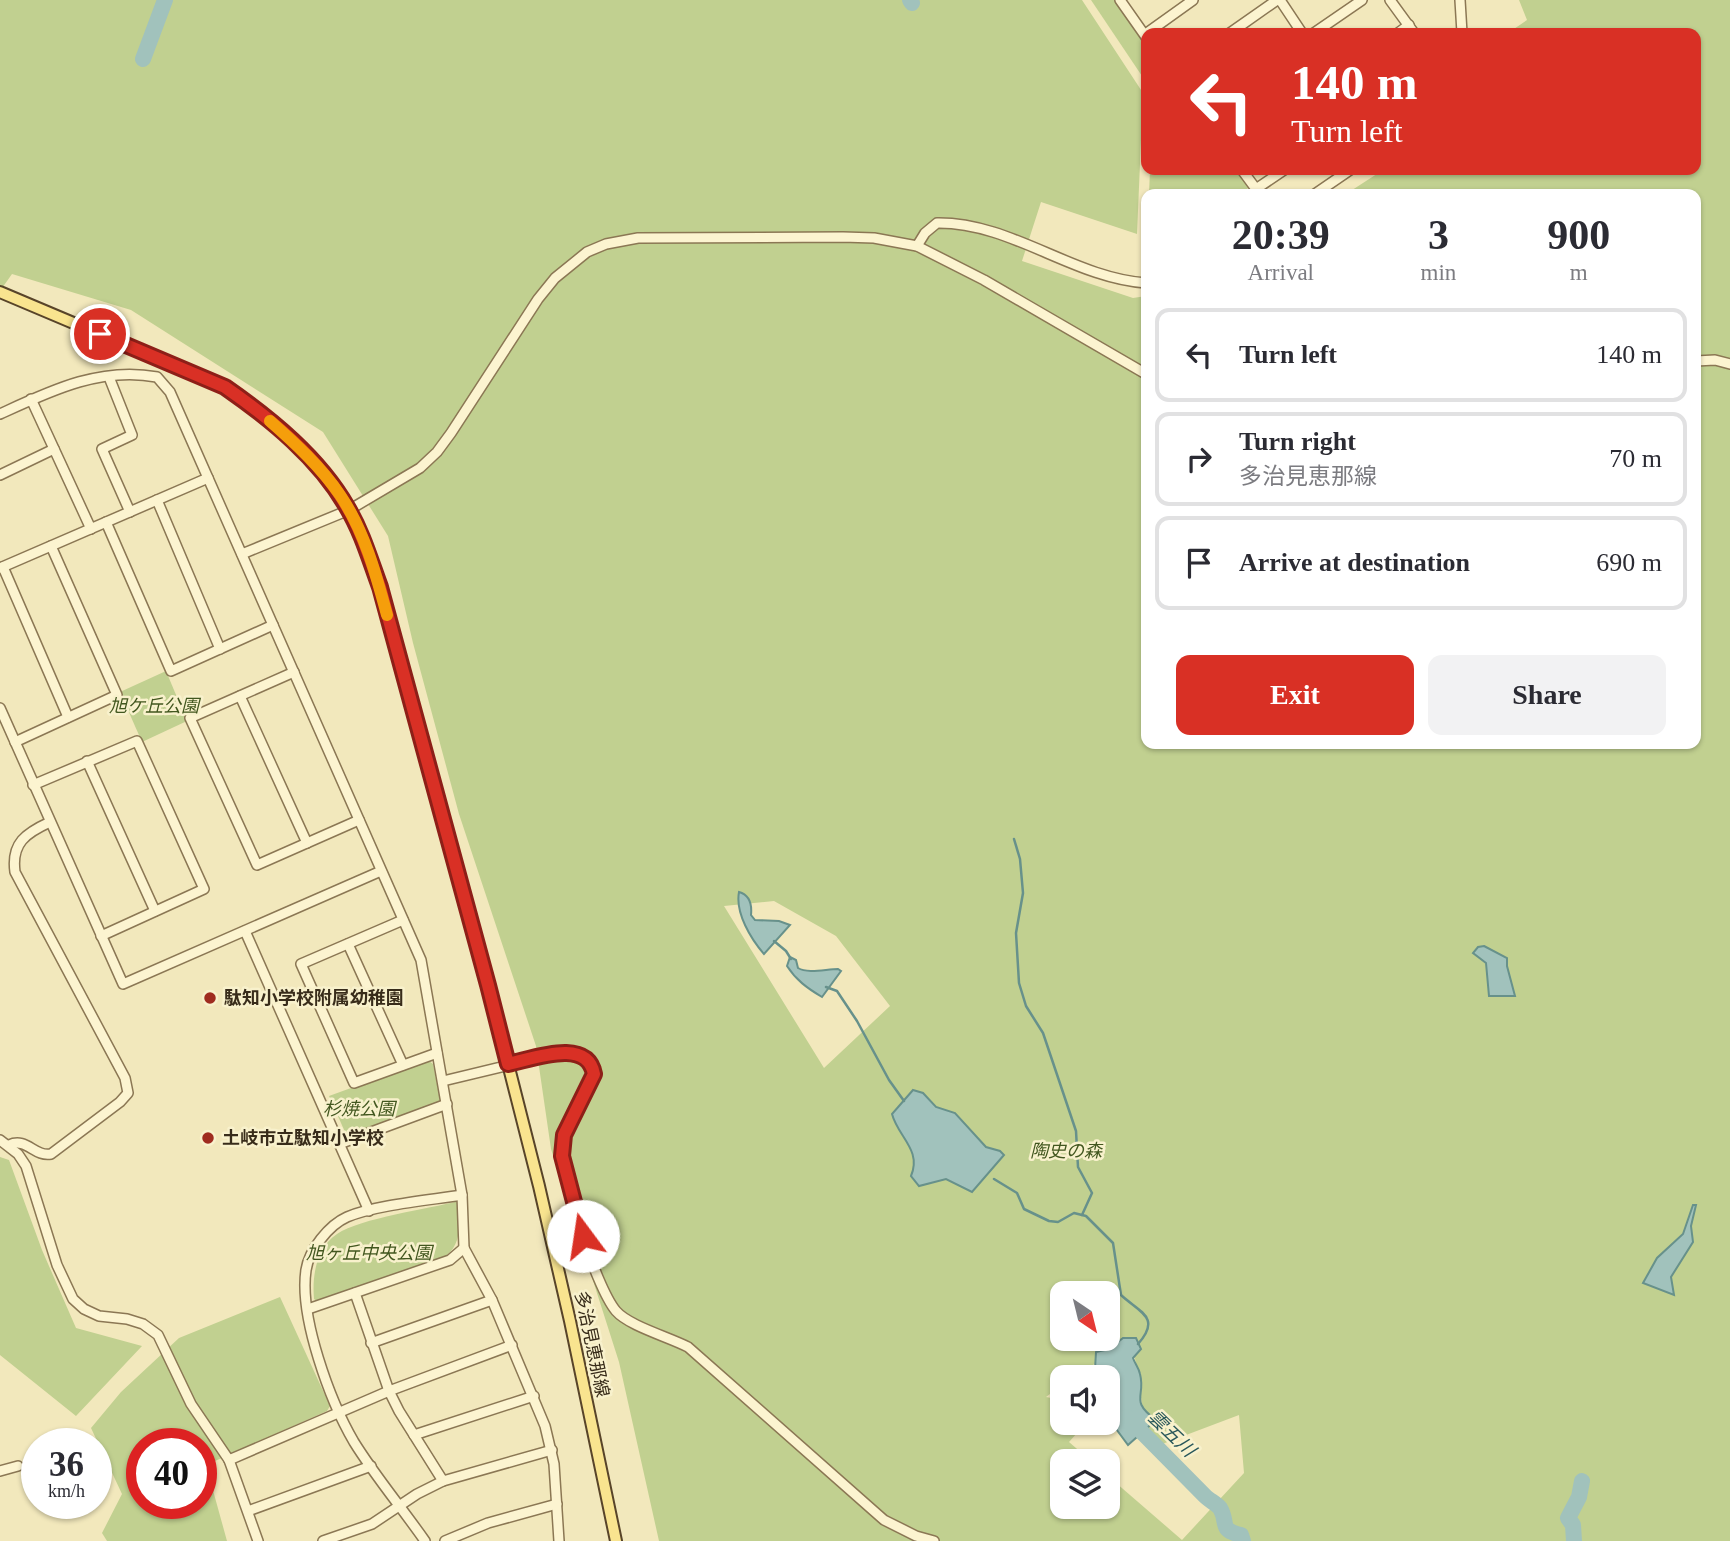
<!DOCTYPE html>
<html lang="en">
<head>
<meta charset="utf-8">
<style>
	body { margin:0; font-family:"Times New Roman","Noto Sans JP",serif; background:#f2f2f3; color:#2b2b33; height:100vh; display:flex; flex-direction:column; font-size:26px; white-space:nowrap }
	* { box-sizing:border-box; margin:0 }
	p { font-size:23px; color:#7c7c81 }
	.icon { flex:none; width:38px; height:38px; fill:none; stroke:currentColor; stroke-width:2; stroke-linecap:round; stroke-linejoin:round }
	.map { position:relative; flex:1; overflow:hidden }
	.sheet { position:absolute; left:1141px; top:189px; width:560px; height:560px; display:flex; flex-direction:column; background:#fff; border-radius:14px; box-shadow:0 2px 5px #0004 }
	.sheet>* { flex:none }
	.banner { position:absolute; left:1141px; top:28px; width:560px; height:147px; border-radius:14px; box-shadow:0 2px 5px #0004; background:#d93025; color:#fff; overflow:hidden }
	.needle { width:46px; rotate:145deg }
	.buttons { position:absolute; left:1050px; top:1281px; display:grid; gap:14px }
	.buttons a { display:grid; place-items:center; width:70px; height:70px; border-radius:14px; background:#fff; box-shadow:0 2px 5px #0004; font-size:35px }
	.speed { position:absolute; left:21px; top:1428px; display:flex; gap:14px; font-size:35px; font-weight:700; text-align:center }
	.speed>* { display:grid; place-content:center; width:91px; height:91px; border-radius:50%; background:#fff; box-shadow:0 2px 5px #0004; line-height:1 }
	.speed small { font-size:18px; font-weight:400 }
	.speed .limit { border:10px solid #d22; background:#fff; color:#111 }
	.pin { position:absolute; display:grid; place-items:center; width:60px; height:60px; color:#fff; margin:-30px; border:4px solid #fff; border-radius:50%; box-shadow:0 2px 7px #0007 }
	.me { position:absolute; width:77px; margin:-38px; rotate:346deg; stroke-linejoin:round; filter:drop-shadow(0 0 5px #0008) }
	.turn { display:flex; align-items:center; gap:24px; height:147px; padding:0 35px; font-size:32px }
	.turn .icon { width:91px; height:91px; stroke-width:2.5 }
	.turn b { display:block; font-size:49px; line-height:60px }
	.eta { display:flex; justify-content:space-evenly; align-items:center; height:119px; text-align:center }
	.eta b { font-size:42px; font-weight:700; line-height:49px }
	.action { display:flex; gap:14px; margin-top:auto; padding:14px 35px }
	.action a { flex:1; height:80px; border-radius:14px; background:#d93025; color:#fff; font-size:28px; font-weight:700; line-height:80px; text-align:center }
	.action a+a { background:#f2f2f3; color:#2b2b33 }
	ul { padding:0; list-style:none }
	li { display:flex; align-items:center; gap:21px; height:94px; margin:0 14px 10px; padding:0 21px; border:4px solid #e1e1e2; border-radius:14px }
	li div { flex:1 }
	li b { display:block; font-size:26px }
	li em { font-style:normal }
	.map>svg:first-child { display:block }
</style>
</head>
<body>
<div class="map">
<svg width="1730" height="1541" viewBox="0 0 1730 1541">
	<rect width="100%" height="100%" fill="#f2e8bc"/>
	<g fill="#c1d090" fill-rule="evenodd">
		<path d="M 0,0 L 1082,0 L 1143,93 L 1137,234 L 1041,202 L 1022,261 L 1133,298 L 1146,296 L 1146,744 L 1696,744 L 1696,194 L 1346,194 L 1383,170 L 1696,170 L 1696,33 L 1508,33 L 1527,20 L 1519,0 L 1730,0 L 1730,1541 L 659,1541 L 619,1362 L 551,1149 L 536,1046 L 459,814 L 413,643 L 388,536 L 323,432 L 131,310 L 12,274 L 0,291 ZM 774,901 L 836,936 L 890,1006 L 824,1068 L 724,906 ZM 1062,1293 L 1108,1293 L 1108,1339 L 1062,1339 ZM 1132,1339 L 1149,1449 L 1239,1415 L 1244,1473 L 1182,1540 L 1108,1476 L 1108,1507 L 1062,1507 L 1062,1461 L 1091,1461 L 1069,1442 L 1086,1423 L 1062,1423 L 1062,1400 L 1046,1397 L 1062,1385 L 1062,1377 L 1075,1377 Z"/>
		<polygon points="1091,0 1117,0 1146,41 1146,82"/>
		<polygon points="1150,170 1238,170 1251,187 1236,194 1149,194"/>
		<polygon points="166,671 187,721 142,742 120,692"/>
		<polygon points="428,1060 433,1064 440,1100 437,1103 352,1135 345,1132 329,1096"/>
		<polygon points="0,1157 9,1160 42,1250 76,1328 142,1346 76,1416 0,1355"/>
		<path d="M 459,1201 C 459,1222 463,1242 446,1256 L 318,1302 L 314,1299 C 312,1276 316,1248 337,1234 C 361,1218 428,1209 459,1201 Z"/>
		<path d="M 280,1297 L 330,1406 L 327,1411 L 206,1465 L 227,1541 L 107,1541 L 102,1533 L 122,1494 L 91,1428 L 121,1392 L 179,1338 ZM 142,1444 L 201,1444 L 201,1503 L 142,1503 Z"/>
	</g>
	<g fill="#a1c2bc" stroke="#67918b" stroke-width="2">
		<path d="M 739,892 C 750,895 752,905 751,915 L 755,920 L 779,921 L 790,925 L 764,954 C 751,939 735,913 739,892 Z"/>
		<polygon points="1484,946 1507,958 1507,966 1515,996 1489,996 1486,963 1473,953 1478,947"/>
		<path d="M 790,957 L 796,960 L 798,968 C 808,974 826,969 838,969 L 841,971 L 822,997 C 807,988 796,980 787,966 Z"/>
		<path d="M 913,1090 L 923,1093 L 936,1107 L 955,1113 L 986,1147 L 1000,1151 L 1004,1155 L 972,1192 L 946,1179 L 919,1186 L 911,1176 C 922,1150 898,1137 892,1114 Z"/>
		<polygon points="1693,1205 1696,1205 1691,1226 1693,1242 1671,1277 1674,1295 1643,1283 1657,1258 1683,1234"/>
		<path d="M 1123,1338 L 1136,1338 L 1141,1349 L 1133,1358 C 1135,1364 1139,1368 1140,1374 C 1146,1397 1129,1400 1156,1420 L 1128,1445 L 1108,1418 L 1108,1377 L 1088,1377 L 1095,1369 L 1096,1352 L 1109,1349 Z"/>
	</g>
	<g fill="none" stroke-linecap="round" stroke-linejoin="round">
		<g stroke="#67918b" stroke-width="2.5">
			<polyline points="1014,839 1020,859 1023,893 1016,933 1019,983 1026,1006 1043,1033 1076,1131 1078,1167 1092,1193 1082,1215"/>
			<polyline points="774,941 786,951 791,959"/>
			<polyline points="826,987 837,991 857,1021 889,1080 904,1101"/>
			<path d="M 994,1179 L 1017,1193 L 1024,1209 L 1049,1221 L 1058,1222 L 1074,1213 L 1086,1216 L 1113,1243 L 1121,1295 C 1139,1312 1162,1317 1138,1344"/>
		</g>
		<g stroke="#a1c2bc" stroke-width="16">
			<polyline points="910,0 912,3"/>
			<polyline points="143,59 165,0"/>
			<path d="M 1127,1417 L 1205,1496 C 1209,1500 1217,1504 1220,1508 C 1229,1523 1218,1530 1241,1535 L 1243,1541"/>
			<polyline points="1574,1541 1573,1525 1568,1518 1579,1497 1582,1481"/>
		</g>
		<g stroke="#8b7754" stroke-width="12">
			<g id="minor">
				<polyline points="1120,0 1146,37"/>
				<polyline points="1280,0 1302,33"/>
				<polyline points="1390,0 1414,33"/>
				<polyline points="1460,0 1462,33"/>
				<polyline points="1147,33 1193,0"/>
				<polyline points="1230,33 1277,0"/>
				<polyline points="1314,33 1362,0"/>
				<polyline points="1398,33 1409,25"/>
				<polyline points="1242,170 1256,189 1284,170"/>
				<polyline points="1315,194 1350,170"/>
				<path d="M 917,246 L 925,233 L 937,223 C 1011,222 1073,278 1146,283"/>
				<polyline points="1696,361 1715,360 1730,364"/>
				<polyline points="109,377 132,435 102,449 130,512"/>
				<polyline points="31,399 91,529"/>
				<path d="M 0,414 C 50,391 101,366 157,377 L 170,392 L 421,960 L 462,1195 L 464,1248 L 492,1300 L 545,1426 L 554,1464 L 559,1541"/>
				<polyline points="0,475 54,449"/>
				<polyline points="157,500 220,649"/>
				<polyline points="106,522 171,671 273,625"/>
				<polyline points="242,554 349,510 420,468 437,452 451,433 538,299 555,278 587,252 606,244 638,238 843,237 874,238 917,246 984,280 1146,374"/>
				<polyline points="3,567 68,717"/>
				<polyline points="0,568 208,478"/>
				<polyline points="294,672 190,718 257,865 359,820"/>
				<polyline points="240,696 307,843"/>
				<polyline points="0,708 123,984 381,871"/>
				<polyline points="15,742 117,695 51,546"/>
				<polyline points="87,761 155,911"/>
				<polyline points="33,785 137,741 204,889 101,936"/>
				<polyline points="403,920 301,964 354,1083 437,1053"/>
				<polyline points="245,931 369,1211"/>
				<polyline points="348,944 403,1065"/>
				<path d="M 443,1081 L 563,1052 C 579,1053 591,1057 594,1074 C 586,1090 567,1121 564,1137 C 558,1169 595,1286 616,1311 C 629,1326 669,1337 688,1347 L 884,1520 L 916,1536 L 934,1541"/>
				<polyline points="0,1140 18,1154 26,1166 57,1265 73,1299 84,1309 99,1316 127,1319 143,1324 158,1335 191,1404 229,1460 258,1541"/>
				<polyline points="339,1144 447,1104"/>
				<path d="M 9,1145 C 27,1137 34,1157 51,1154 L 120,1102 L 128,1093 L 125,1078 L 15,872 C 11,843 26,833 50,822"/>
				<polyline points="355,1293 389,1391 399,1411 443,1481"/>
				<polyline points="308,1309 450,1260 464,1248"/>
				<polyline points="371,1343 492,1300"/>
				<polyline points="414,1435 534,1396"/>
				<polyline points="229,1460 389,1391 512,1345"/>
				<polyline points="0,1471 18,1466"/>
				<polyline points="248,1511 371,1466"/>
				<polyline points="323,1541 372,1524 417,1494 443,1481 552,1450"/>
				<path d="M 425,1541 C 402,1508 375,1476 354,1442 C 330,1401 299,1317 306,1270 C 309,1250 329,1225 347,1217 C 375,1205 431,1200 462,1195"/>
				<polyline points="445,1541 488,1523 557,1504"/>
			</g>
		</g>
		<g stroke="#584429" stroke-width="14">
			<path id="major" d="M 0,292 L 225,387 C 267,417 309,451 339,493 C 359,521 368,556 380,587 L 488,985 L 539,1186 L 570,1321 L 616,1541"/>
		</g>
		<use href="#minor" stroke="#fcf4d0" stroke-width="9"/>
		<use href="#major" stroke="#f9e48f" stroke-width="10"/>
	</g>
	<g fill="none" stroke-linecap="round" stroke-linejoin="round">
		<g stroke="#8d1f18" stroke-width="18">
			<path id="route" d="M 100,334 L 225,387 C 271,419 319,458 347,507 C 362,532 370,560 380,587 L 488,985 L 508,1064 C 533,1059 587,1037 594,1074 L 564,1135 L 562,1156 L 583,1236"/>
		</g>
		<use href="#route" stroke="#d93025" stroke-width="12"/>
		<path stroke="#f59e0b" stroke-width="12" d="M 270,421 C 295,443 321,467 340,495 C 364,530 376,574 387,615"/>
	</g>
	<g fill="#9f2c1f" stroke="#f8f1cc" stroke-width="2.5">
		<circle cx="210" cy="998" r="7"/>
		<circle cx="208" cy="1138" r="7"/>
	</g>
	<g text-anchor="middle" stroke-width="5" stroke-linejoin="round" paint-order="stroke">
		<g font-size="18" font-style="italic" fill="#42571f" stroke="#f8f1cc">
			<text x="154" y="712">旭ケ丘公園</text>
			<text x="359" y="1115">杉焼公園</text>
			<text x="1066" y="1157">陶史の森</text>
			<text x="369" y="1259">旭ヶ丘中央公園</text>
		</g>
		<g font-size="18" font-weight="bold" fill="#382c1a" stroke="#f8f1cc" text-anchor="start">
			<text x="224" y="1004">駄知小学校附属幼稚園</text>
			<text x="222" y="1144">土岐市立駄知小学校</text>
		</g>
		<g font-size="18" fill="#382c1a" stroke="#f8f1cc">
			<text transform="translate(592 1344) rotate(78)" y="6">多治見恵那線</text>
		</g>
		<g font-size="19" font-style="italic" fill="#28575a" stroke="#f8f1cc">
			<text transform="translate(1172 1433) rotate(44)" y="7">雲五川</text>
		</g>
	</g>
</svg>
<div class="buttons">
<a><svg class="needle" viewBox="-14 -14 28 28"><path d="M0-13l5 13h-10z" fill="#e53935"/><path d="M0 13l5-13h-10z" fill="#7c7c81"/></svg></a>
<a><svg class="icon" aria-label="sound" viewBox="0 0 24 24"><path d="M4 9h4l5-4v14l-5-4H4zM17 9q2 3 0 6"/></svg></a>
<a><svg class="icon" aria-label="layers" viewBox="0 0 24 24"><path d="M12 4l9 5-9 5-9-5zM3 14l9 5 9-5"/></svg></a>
</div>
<div class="speed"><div>36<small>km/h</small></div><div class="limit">40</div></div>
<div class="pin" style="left:100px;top:334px;background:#d93025"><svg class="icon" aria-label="arrive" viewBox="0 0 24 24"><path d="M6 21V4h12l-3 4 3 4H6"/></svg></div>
<svg class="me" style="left:583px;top:1236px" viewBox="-20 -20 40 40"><circle r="19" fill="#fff"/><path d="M0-13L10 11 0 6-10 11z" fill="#d93025"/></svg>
<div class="banner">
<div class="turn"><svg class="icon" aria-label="left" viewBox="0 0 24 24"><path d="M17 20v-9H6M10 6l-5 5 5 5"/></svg><div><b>140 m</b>Turn left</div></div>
</div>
<section class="sheet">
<div class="eta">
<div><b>20:39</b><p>Arrival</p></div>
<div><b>3</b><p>min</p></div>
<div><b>900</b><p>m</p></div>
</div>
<ul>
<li><svg class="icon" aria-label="left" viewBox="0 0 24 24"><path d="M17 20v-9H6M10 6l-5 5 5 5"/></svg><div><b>Turn left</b></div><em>140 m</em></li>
<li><svg class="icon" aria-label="right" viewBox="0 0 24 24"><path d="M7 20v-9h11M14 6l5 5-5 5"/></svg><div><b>Turn right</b><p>多治見恵那線</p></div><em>70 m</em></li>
<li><svg class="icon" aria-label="arrive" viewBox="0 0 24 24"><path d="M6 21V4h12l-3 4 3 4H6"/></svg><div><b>Arrive at destination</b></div><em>690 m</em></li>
</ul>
<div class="action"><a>Exit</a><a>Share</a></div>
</section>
</div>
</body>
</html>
